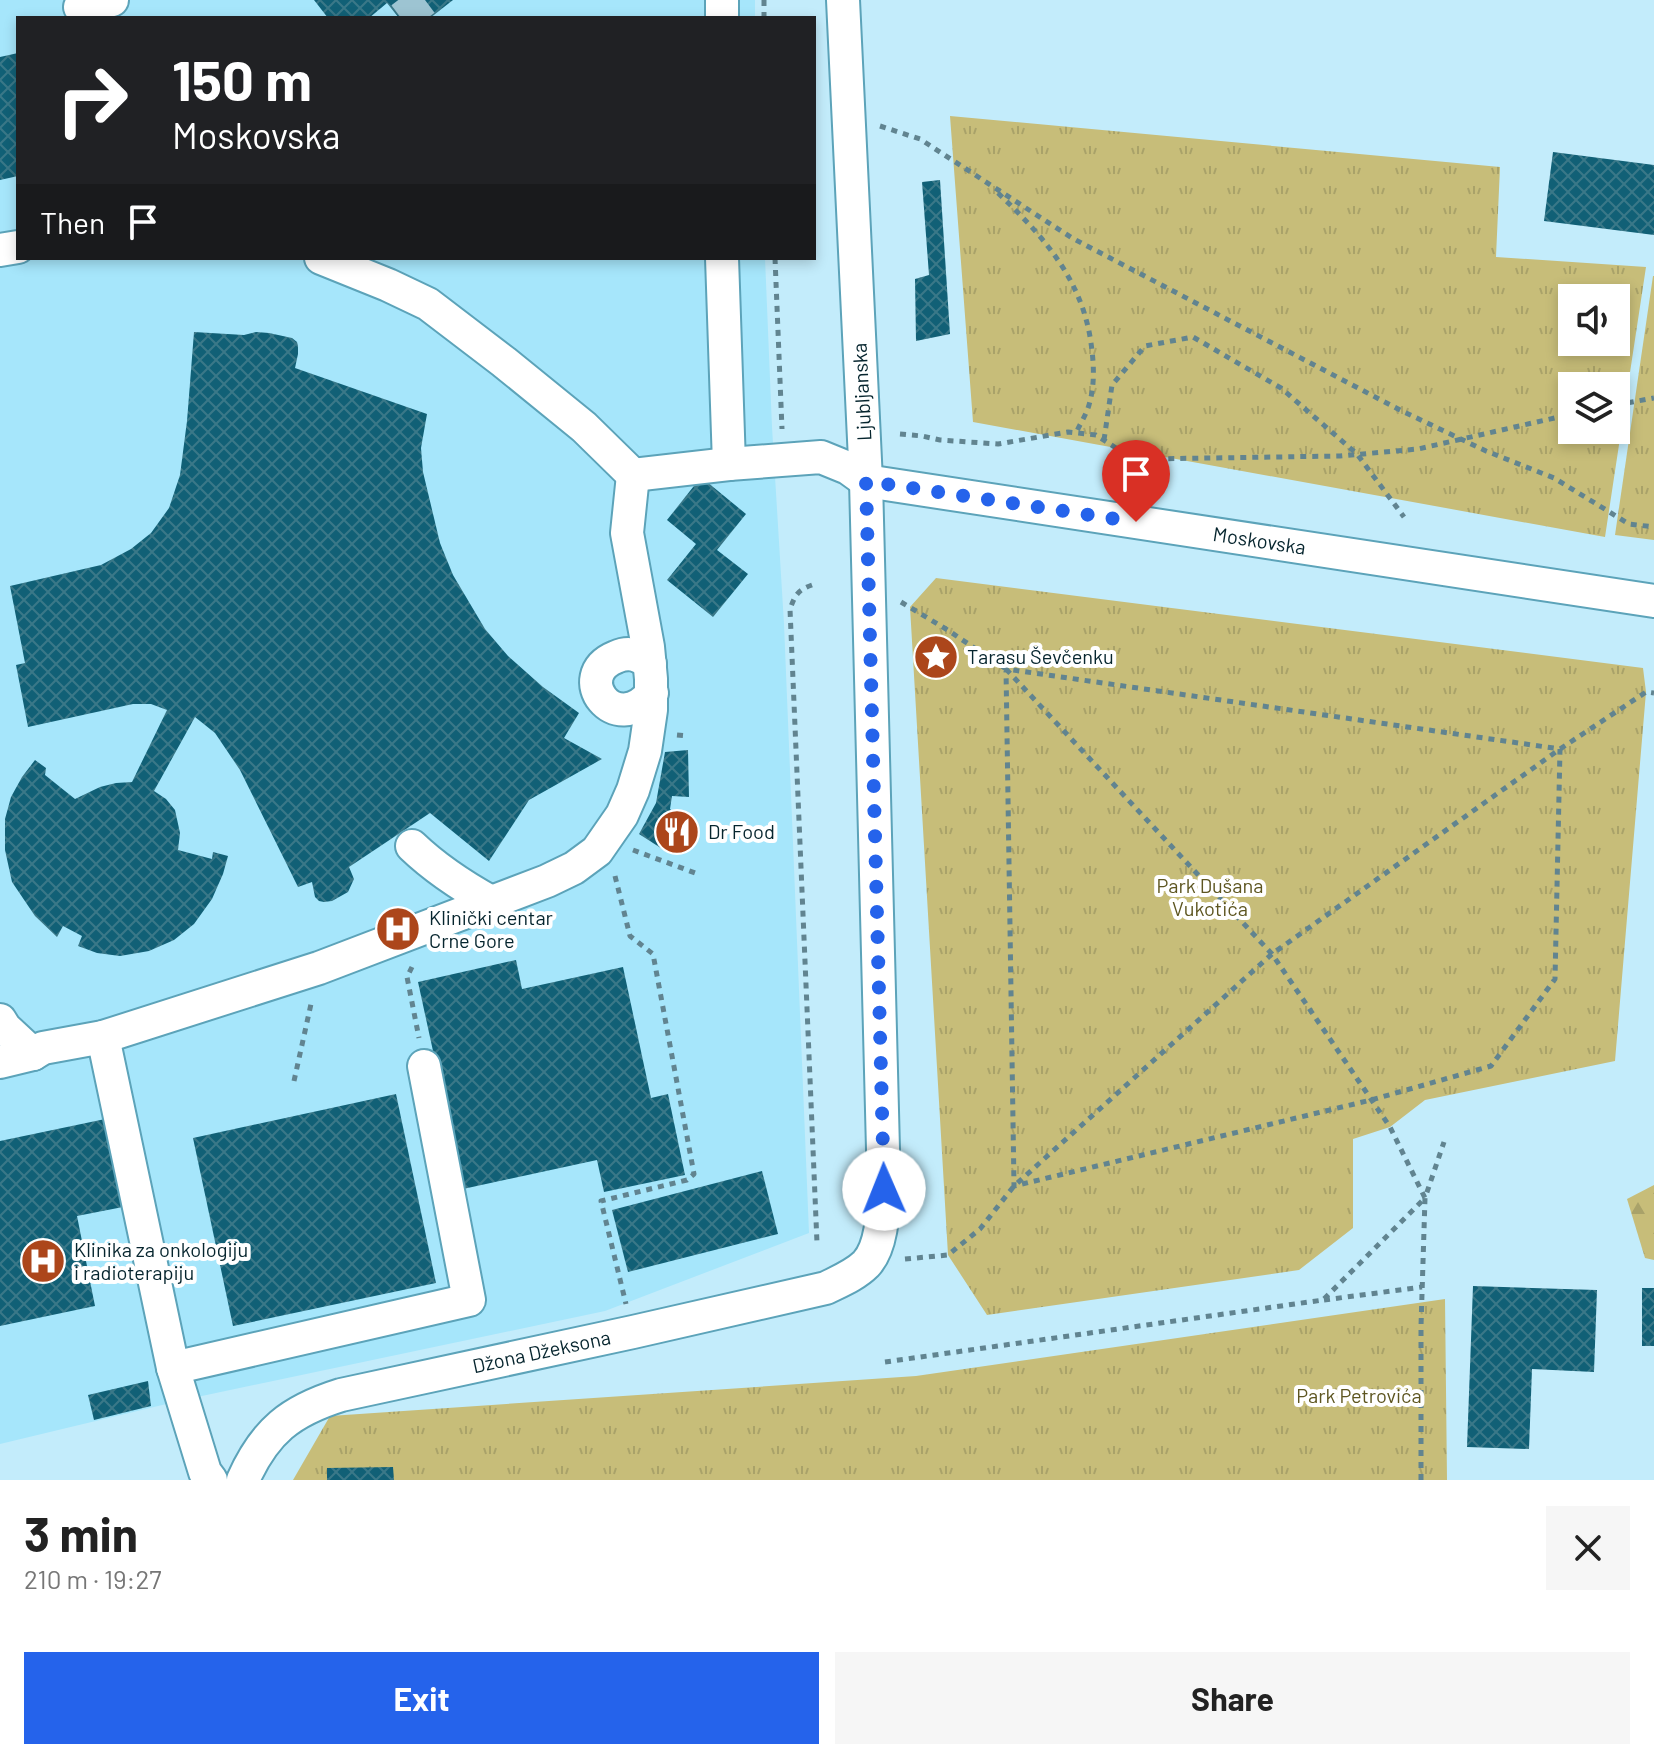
<!DOCTYPE html>
<html lang="en">
<head>
<meta charset="utf-8">
<style>
	body { margin:0; font-family:Barlow,sans-serif; background:#f6f6f6; color:#222; height:100vh; display:flex; flex-direction:column; font-size:30px; white-space:nowrap }
	* { box-sizing:border-box; margin:0 }
	p { font-size:26px; color:#767676 }
	.icon { flex:none; width:44px; height:44px; fill:none; stroke:currentColor; stroke-width:2; stroke-linecap:round; stroke-linejoin:round }
	.map { position:relative; height:1480px; overflow:hidden }
	.panel { display:flex; flex-direction:column; background:#fff; flex:1 }
	.panel>* { flex:none }
	.banner { position:absolute; left:16px; top:16px; width:800px; height:244px; border-radius:0px; box-shadow:0 4px 12px #0003; background:#202124; color:#fff; overflow:hidden }
	.tools { position:absolute; left:1558px; top:284px; display:grid; gap:16px }
	.tools a { display:grid; place-items:center; width:72px; height:72px; border-radius:0px; background:#fff; box-shadow:0 4px 12px #0003; font-size:40px }
	.pin { position:absolute; display:grid; place-items:center; width:68px; height:68px; color:#fff; margin:-82px -34px; border-radius:50% 50% 50% 0; rotate:-45deg; box-shadow:0 0 8px #0007 }
	.pin .icon { rotate:45deg }
	.me { position:absolute; width:88px; margin:-44px; rotate:359deg; stroke-linejoin:round; filter:drop-shadow(0 0 6px #0008) }
	.turn { display:flex; align-items:center; gap:28px; height:168px; padding:0 24px; font-size:36px }
	.turn .icon { width:104px; height:104px; stroke-width:2.5 }
	.turn b { display:block; font-size:56px; line-height:68px }
	.then { display:flex; align-items:center; height:76px; padding:0 24px; background:#0003; gap:16px; font-size:30px }
	.round { display:grid; place-items:center; flex:none; width:84px; height:84px; border-radius:0px; background:#f6f6f6 }
	.head { display:flex; align-items:center; justify-content:space-between; height:136px; padding:0 24px }
	h1 { font-size:48px; font-weight:700; line-height:60px }
	.cta { display:flex; gap:16px; margin-top:auto; padding:16px 24px }
	.cta a { flex:1; height:92px; border-radius:0px; background:#2563eb; color:#fff; font-size:32px; font-weight:700; line-height:92px; text-align:center }
	.cta a+a { background:#f6f6f6; color:#222 }
	.map>svg:first-child { display:block }
</style>
</head>
<body>
<div class="map">
<svg width="1654" height="1480" viewBox="0 0 1654 1480">
	<defs>
		<pattern id="forest-firs" width="22" height="20" patternUnits="userSpaceOnUse" patternTransform="scale(2)"><rect width="22" height="20" fill="#c7bd79"/><path d="M5 1l3.5 6h-7zM16 11l3.5 6h-7z" fill="#a9a269"/></pattern>
		<pattern id="park-tufts" width="24" height="20" patternUnits="userSpaceOnUse" patternTransform="scale(2)"><rect width="24" height="20" fill="#c7bd79"/><path d="M3 7l-1-3M5 7V3M7 7l1-3M15 17l-1-3M17 17v-4M19 17l1-3" fill="none" stroke="#a9a269"/></pattern>
		<pattern id="building-cross-hatch" width="8" height="8" patternUnits="userSpaceOnUse" patternTransform="scale(2)"><rect width="8" height="8" fill="#116076"/><path d="M0 0l8 8M0 8l8-8" fill="none" stroke="#3a7888"/></pattern>
	</defs>
	<rect width="100%" height="100%" fill="#c3ecfb"/>
	<polygon fill="#a6e6fb" points="0,0 755,0 755,18 18,18 18,258 765,258 772,427 784,624 809,1233 605,1311 183,1400 0,1444"/>
	<polygon fill="url(#forest-firs)" points="1654,1185 1654,1260 1645,1258 1627,1199"/>
	<g fill="url(#park-tufts)" fill-rule="evenodd">
		<path d="M 950,116 L 1500,167 L 1496,257 L 1646,267 L 1605,537 L 973,422 ZM 1572,298 L 1616,298 L 1616,342 L 1572,342 ZM 1572,386 L 1616,386 L 1616,430 L 1572,430 Z"/>
		<polygon points="1653,276 1654,276 1654,540 1615,535"/>
		<polygon points="936,578 1643,668 1646,692 1615,1061 1425,1100 1390,1127 1353,1139 1353,1228 1299,1270 987,1315 948,1255 910,607"/>
		<polygon points="1445,1299 1447,1480 293,1480 330,1416 916,1376"/>
	</g>
	<g fill="url(#building-cross-hatch)">
		<polygon points="314,0 453,0 430,18 399,18 387,3 369,18 328,18"/>
		<polygon points="18,53 18,176 0,180 0,57"/>
		<polygon points="1553,152 1654,165 1654,235 1544,221"/>
		<polygon points="940,180 950,334 916,341 915,279 929,275 922,182"/>
		<polygon points="194,332 244,335 256,332 269,333 292,338 297,342 298,346 298,354 295,368 427,414 421,448 423,472 440,543 453,575 485,629 508,656 543,687 579,713 564,738 602,759 529,800 489,861 430,813 349,867 354,879 348,892 332,901 324,902 319,901 315,897 312,882 298,887 240,770 215,733 195,717 154,791 166,799 175,810 180,833 178,850 212,859 213,852 228,856 223,874 212,899 194,924 174,940 149,951 120,956 97,953 78,946 82,936 63,926 57,937 35,916 12,882 5,850 5,819 11,797 22,777 35,760 46,768 45,775 75,799 100,787 116,783 132,782 167,710 151,704 133,704 28,727 16,665 25,663 10,586 101,565 131,549 151,533 169,508 180,475 187,421"/>
		<polygon points="701,477 746,514 717,550 748,574 713,617 667,580 696,544 667,520"/>
		<polygon points="688,750 689,797 672,796 670,809 683,821 667,852 639,834 656,803 665,752"/>
		<polygon points="516,960 522,989 623,967 651,1098 668,1094 685,1175 604,1192 597,1160 463,1189 418,982"/>
		<polygon points="396,1094 436,1283 233,1326 193,1138"/>
		<polygon points="110,1118 128,1206 77,1216 95,1306 0,1326 0,1141"/>
		<polygon points="762,1171 778,1234 628,1272 612,1210"/>
		<polygon points="1473,1286 1597,1290 1594,1372 1532,1369 1529,1449 1467,1447"/>
		<rect x="1642" y="1288" width="12" height="58"/>
		<polygon points="148,1381 151,1406 94,1420 88,1395"/>
		<polygon points="393,1467 394,1480 327,1480 327,1468"/>
	</g>
	<g fill="none" stroke-linecap="round" stroke-linejoin="round">
		<polyline stroke="#9dc4d2" stroke-width="32" stroke-dasharray="32 16" stroke-linecap="butt" points="401,18 425,0"/>
		<g stroke="#5ca3b9" stroke-width="36">
			<g id="minor">
				<polyline points="80,7 112,0"/>
				<polyline points="722,18 722,0"/>
				<polyline points="0,250 18,247"/>
				<path id="s1" d="M 321,258 L 388,285 L 428,304 L 504,362 L 584,427 L 633,475 L 729,464 L 821,457 L 848,468 L 866,481 L 1654,601"/>
				<polyline points="722,258 729,464"/>
				<path d="M 650,664 C 640,655 629,651 616,657 C 569,676 615,739 652,693"/>
				<path d="M 412,846 C 436,869 462,886 491,902"/>
				<polyline points="0,1020 5,1028 33,1054"/>
				<polyline points="103,1037 173,1368 205,1472 211,1480"/>
				<polyline points="0,1062 33,1054 43,1048 103,1037 319,968 547,881 574,868 597,851 622,815 633,790 645,751 651,710 651,679 648,647 627,533 633,475"/>
				<polyline points="173,1368 469,1300 424,1066"/>
				<path id="s2" d="M 243,1480 C 265,1431 290,1411 341,1395 L 633,1332 L 826,1288 C 840,1281 855,1275 866,1264 C 882,1247 883,1212 884,1189 L 866,481 L 843,0"/>
			</g>
		</g>
		<g stroke="#618490" stroke-width="5" stroke-dasharray="6 6" stroke-linecap="butt">
			<polyline points="764,0 764,18"/>
			<polyline points="880,126 920,139 1072,238 1400,410 1486,451 1554,478 1629,524 1654,527"/>
			<path d="M 998,193 C 1043,236 1082,279 1091,343 C 1094,364 1095,385 1089,405 C 1086,415 1080,424 1076,433"/>
			<polyline points="775,258 782,429"/>
			<polyline points="1616,405 1654,398"/>
			<polyline points="900,434 922,436 940,440 998,444 1068,432 1096,435 1116,448 1145,459 1340,456 1418,449 1572,414"/>
			<polyline points="1104,440 1112,385 1145,346 1193,337 1281,388 1357,454 1404,517"/>
			<path d="M 812,585 C 798,590 795,595 790,609 L 817,1243"/>
			<polyline points="901,602 946,629 1006,669 1560,749 1555,979 1491,1066 1371,1100 1014,1186 1006,669"/>
			<polyline points="1006,669 1272,954 1390,1127 1425,1198"/>
			<polyline points="677,735 688,736"/>
			<polyline points="633,850 698,874"/>
			<polyline points="615,876 630,936 653,954 694,1174 687,1180 601,1201 626,1304"/>
			<polyline points="412,967 407,977 419,1038"/>
			<polyline points="294,1081 311,1004"/>
			<polyline points="905,1259 948,1255 980,1229 1014,1186 1272,954 1560,749 1646,692 1654,693"/>
			<polyline points="1324,1300 1422,1287"/>
			<polyline points="885,1362 1323,1300 1425,1198"/>
			<polyline points="1421,1480 1421,1326 1425,1198 1444,1142"/>
		</g>
		<use href="#minor" stroke="#fff" stroke-width="32"/>
	</g>
	<g fill="none" stroke-linecap="round" stroke-linejoin="round">
		<polyline stroke="#2563eb" stroke-width="14" stroke-dasharray="0 25.2" points="884,1189 866,481 1136,522"/>
	</g>
	<defs>
		<g id="sight-disc" transform="scale(2.3)"><circle r="9.5" fill="#ac461b" stroke="#fff"/><path d="M0-6L1.8-2.2L6-1.7L2.9 1.2L3.7 5.4L0 3.3L-3.7 5.4L-2.9 1.2L-6-1.7L-1.8-2.2Z" fill="#fff"/></g>
		<g id="restaurant-disc" transform="scale(2.3)"><circle r="9.5" fill="#ac461b" stroke="#fff"/><path d="M-5-6h1v4h1v-4h1v4h1v-4h1v5L-1.5 .5V6h-2V.5L-5-1ZM5-6V6H3V1.5H1.5Q1.5-4 5-6Z" fill="#fff"/></g>
		<g id="hospital-disc" transform="scale(2.3)"><circle r="9.5" fill="#ac461b" stroke="#fff"/><path d="M-5-5h3v3.5h4V-5h3V5h-3V1.5h-4V5h-3Z" fill="#fff"/></g>
	</defs>
	<g fill-rule="evenodd">
		<use href="#sight-disc" x="936" y="657"/>
		<use href="#restaurant-disc" x="677" y="832"/>
		<use href="#hospital-disc" x="398" y="929"/>
		<use href="#hospital-disc" x="43" y="1261"/>
	</g>
	<g text-anchor="middle" stroke-width="8" stroke-linejoin="round" paint-order="stroke">
		<g font-size="20" fill="#06252e" stroke="#fff">
			<text transform="translate(862 392) rotate(-93)" y="7">Ljubljanska</text>
			<text dy="7" stroke="none"><textPath href="#s1" startOffset="1022">Moskovska</textPath></text>
			<text dy="7" stroke="none"><textPath href="#s2" startOffset="340">Džona Džeksona</textPath></text>
		</g>
		<g font-size="20" fill="#06252e" stroke="#fff" text-anchor="start">
			<text x="967" y="664">Tarasu Ševčenku</text>
			<text x="708" y="839">Dr Food</text>
			<text x="429" y="925">Klinički centar<tspan x="429" dy="23">Crne Gore</tspan></text>
			<text x="74" y="1257">Klinika za onkologiju<tspan x="74" dy="23">i radioterapiju</tspan></text>
		</g>
		<g font-size="20" fill="#5d5520" stroke="#fff">
			<text x="1210" y="893">Park Dušana<tspan x="1210" dy="23">Vukotića</tspan></text>
			<text x="1359" y="1403">Park Petrovića</text>
		</g>
	</g>
</svg>
<div class="tools">
<a><svg class="icon" aria-label="sound" viewBox="0 0 24 24"><path d="M4 9h4l5-4v14l-5-4H4zM17 9q2 3 0 6"/></svg></a>
<a><svg class="icon" aria-label="layers" viewBox="0 0 24 24"><path d="M12 4l9 5-9 5-9-5zM3 14l9 5 9-5"/></svg></a>
</div>
<div class="pin" style="left:1136px;top:522px;background:#d93025"><svg class="icon" aria-label="arrive" viewBox="0 0 24 24"><path d="M6 21V4h12l-3 4 3 4H6"/></svg></div>
<svg class="me" style="left:884px;top:1189px" viewBox="-20 -20 40 40"><circle r="19" fill="#fff"/><path d="M0-13L10 11 0 6-10 11z" fill="#2563eb"/></svg>
<div class="banner">
<div class="turn"><svg class="icon" aria-label="right" viewBox="0 0 24 24"><path d="M7 20v-9h11M14 6l5 5-5 5"/></svg><div><b>150 m</b>Moskovska</div></div>
<div class="then">Then<svg class="icon" aria-label="arrive" viewBox="0 0 24 24"><path d="M6 21V4h12l-3 4 3 4H6"/></svg></div>
</div>
</div>
<section class="panel">
<div class="head"><div><h1>3 min</h1><p>210 m · 19:27</p></div><a class="round"><svg class="icon" aria-label="close" viewBox="0 0 24 24"><path d="M6 6l12 12M18 6L6 18"/></svg></a></div>
<div class="cta"><a>Exit</a><a>Share</a></div>
</section>
</body>
</html>
